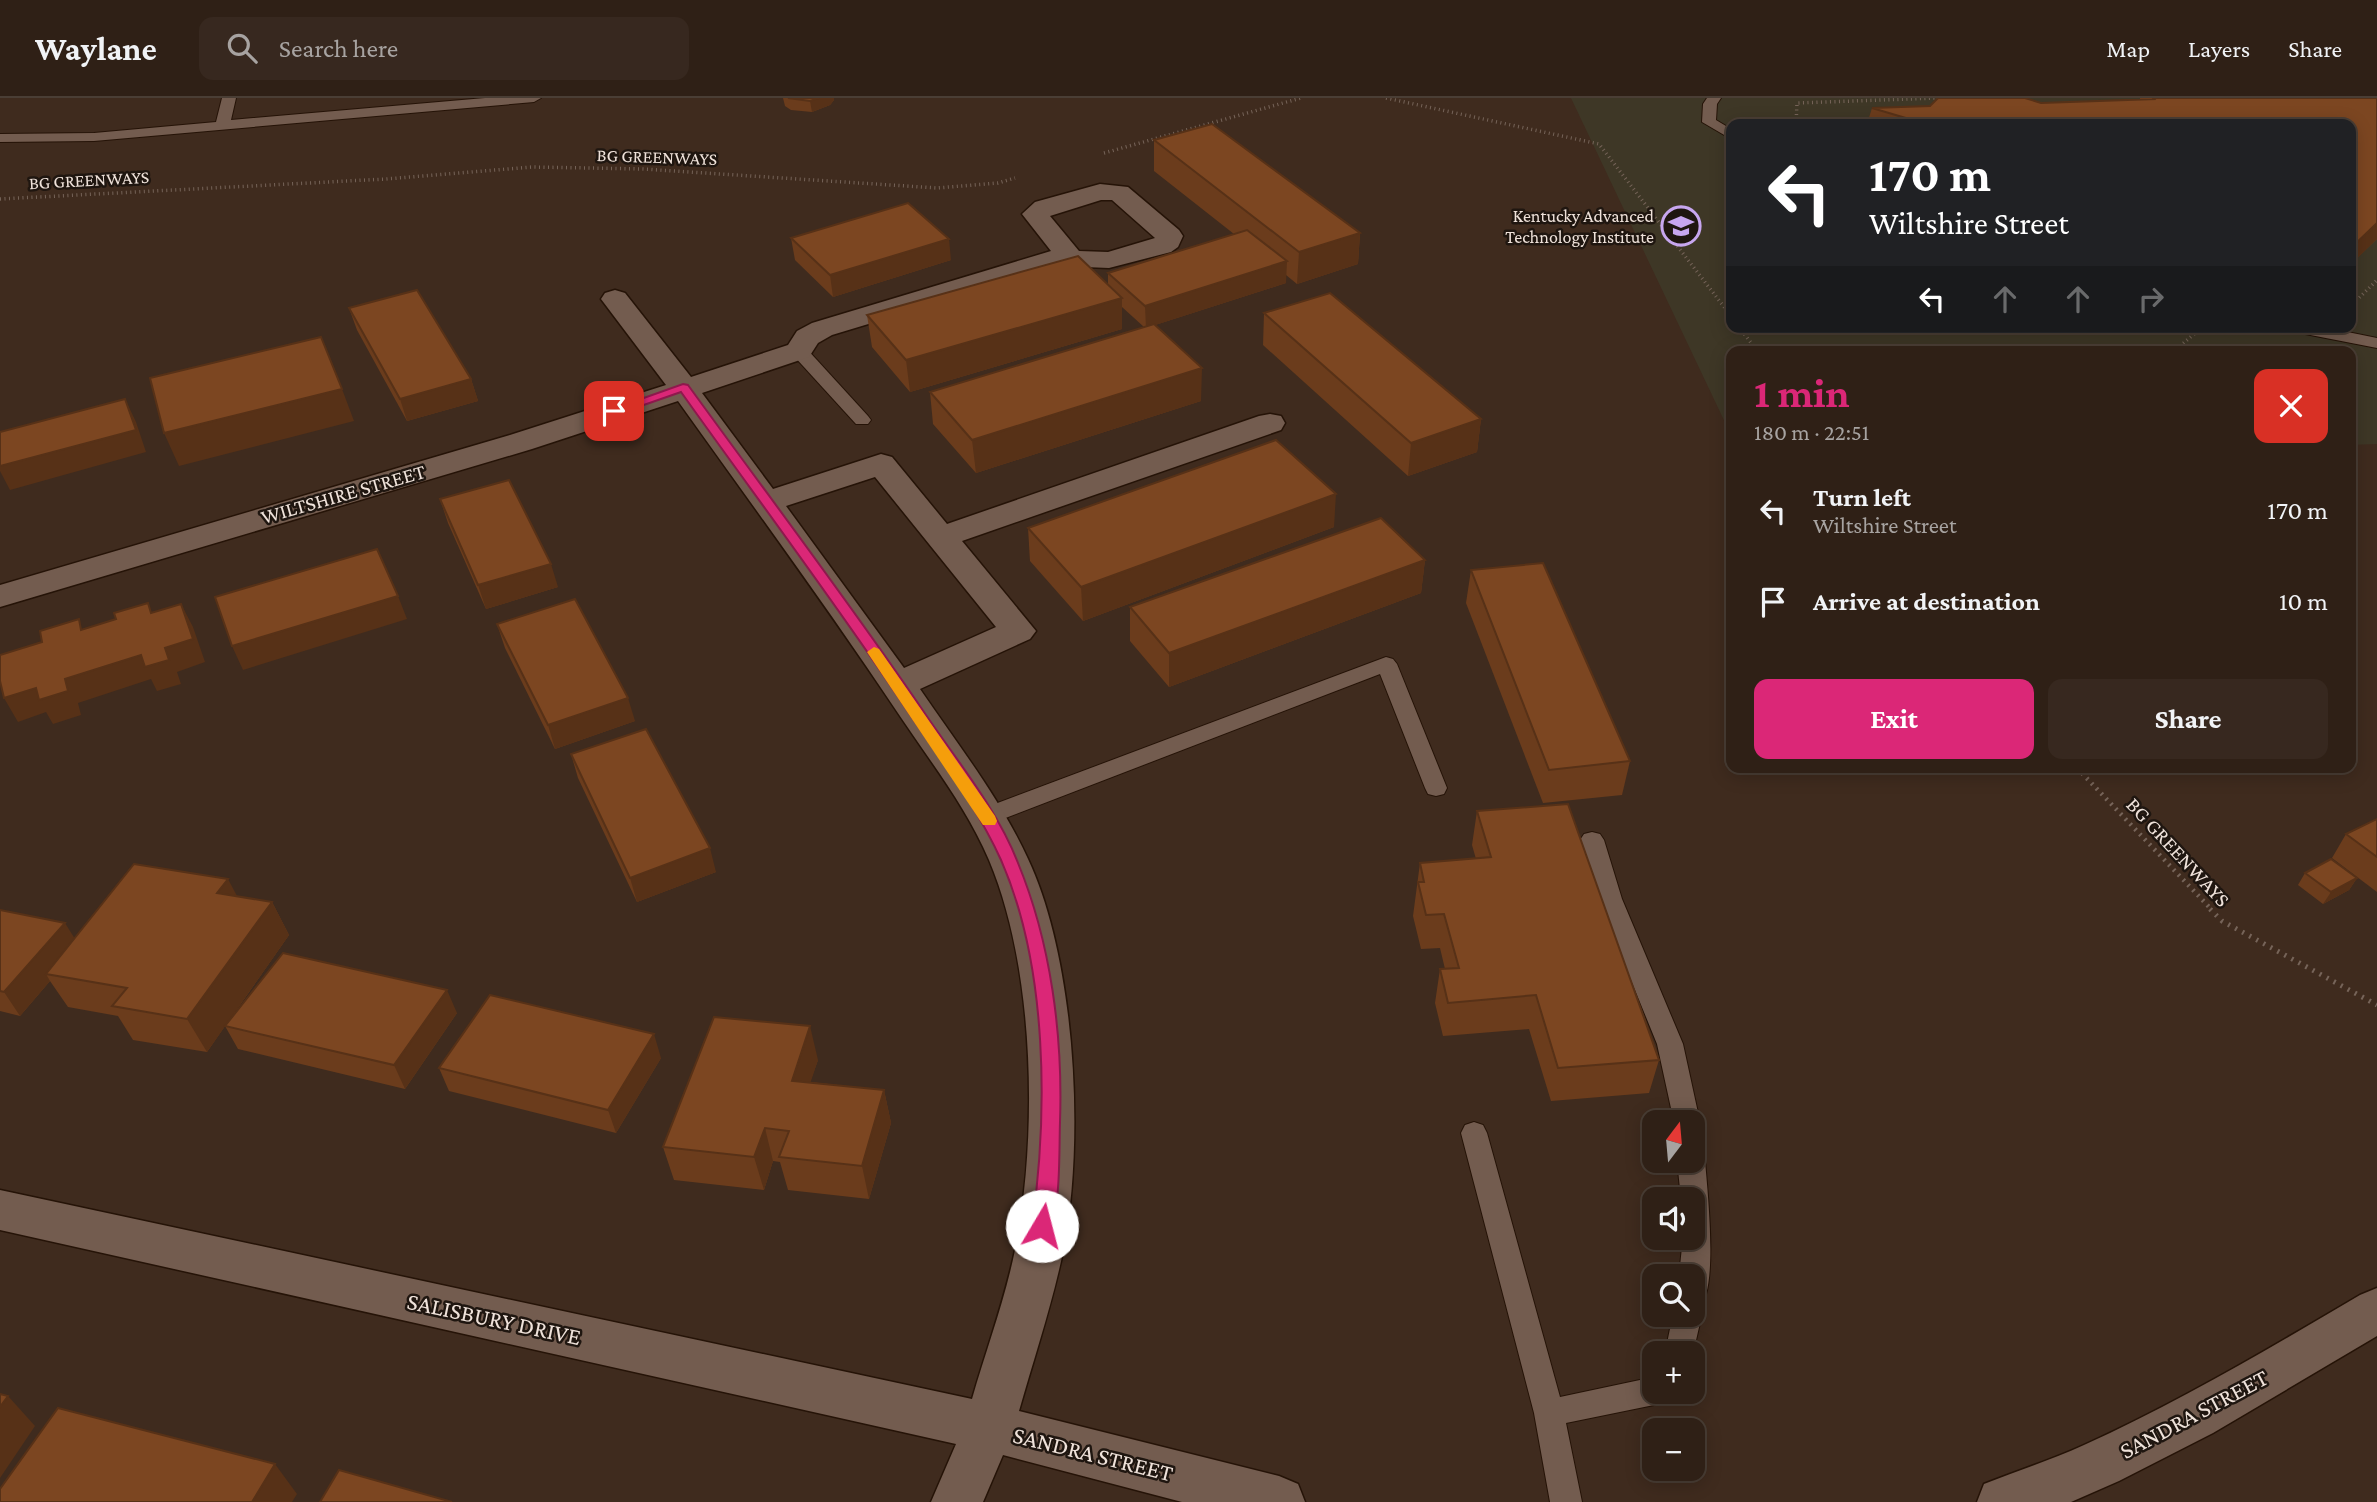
<!DOCTYPE html>
<html lang="en">
<head>
<meta charset="utf-8">
<style>
	body { margin:0; font-family:"Crimson Pro",serif; background:#37281f; color:#f1f3f6; height:100vh; display:flex; flex-direction:column; font-size:26px; white-space:nowrap }
	* { box-sizing:border-box; margin:0 }
	p { font-size:23px; color:#a7a3a1 }
	.icon { flex:none; width:38px; height:38px; fill:none; stroke:currentColor; stroke-width:2; stroke-linecap:round; stroke-linejoin:round }
	.map { position:relative; flex:1; overflow:hidden }
	.drawer { position:absolute; left:1726px; top:248px; width:630px; height:427px; display:flex; flex-direction:column; background:#2f2016; border-radius:14px; box-shadow:0 4px 18px #0003,0 0 0 2px #4a3e35 }
	.drawer>* { flex:none }
	.top-card { position:absolute; left:1726px; top:21px; width:630px; height:214px; border-radius:14px; box-shadow:0 4px 18px #0003,0 0 0 2px #4a3e35; background:#202124; color:#fff; overflow:hidden }
	.needle { width:46px; rotate:16deg }
	.fabs { position:absolute; left:1642px; top:1012px; display:grid; gap:14px }
	.fabs a { display:grid; place-items:center; width:63px; height:63px; border-radius:14px; background:#2f2016; box-shadow:0 4px 18px #0003,0 0 0 2px #4a3e35; font-size:35px }
	.pin { position:absolute; display:grid; place-items:center; width:60px; height:60px; color:#fff; margin:-30px; border-radius:14px; box-shadow:0 4px 10px #0006 }
	.me { position:absolute; width:77px; margin:-38px; rotate:8deg; stroke-linejoin:round; filter:drop-shadow(0 0 5px #0008) }
	.turn { display:flex; align-items:center; gap:24px; height:147px; padding:0 28px; font-size:32px }
	.turn .icon { width:91px; height:91px; stroke-width:2.5 }
	.turn b { display:block; font-size:49px; line-height:60px }
	.lanes { display:flex; align-items:center; height:66px; padding:0 28px; background:#0003; justify-content:center; gap:35px; direction:ltr }
	.lanes .off { opacity:.35 }
	.round { display:grid; place-items:center; flex:none; width:74px; height:74px; border-radius:14px; background:#37281f }
	.overview { display:flex; align-items:center; justify-content:space-between; height:119px; padding:0 28px }
	h1 { font-size:42px; font-weight:700; line-height:52px; color:#db2777 }
	.cta { display:flex; gap:14px; margin-top:auto; padding:14px 28px }
	.cta a { flex:1; height:80px; border-radius:14px; background:#db2777; color:#fff; font-size:28px; font-weight:700; line-height:80px; text-align:center }
	.cta a+a { background:#37281f; color:#f1f3f6 }
	ul { padding:0; list-style:none }
	li { display:flex; align-items:center; gap:21px; height:91px; padding:0 28px }
	li div { flex:1 }
	li b { display:block; font-size:26px }
	li em { font-style:normal }
	header { display:flex; align-items:center; gap:42px; box-sizing:border-box; height:98px; padding:0 35px; background:#2f2016; border-bottom:2px solid #4a3e35 }
	header strong { font-size:33px }
	nav { display:flex; gap:38px; margin-inline-start:auto; font-size:24px }
	.search { width:490px; height:63px; background:#37281f; display:flex; align-items:center; gap:18px; box-sizing:border-box; padding:0 24px; border-radius:14px; color:#a7a3a1; font-size:26px }
	.map>svg:first-child { display:block }
</style>
</head>
<body>
<header>
<strong>Waylane</strong>
<div class="search"><svg class="icon" aria-label="search" viewBox="0 0 24 24"><circle cx="10" cy="10" r="6"/><path d="M15 15l6 6"/></svg>Search here</div>
<nav><a>Map</a><a>Layers</a><a>Share</a></nav>
</header>
<div class="map">
<svg width="2377" height="1404" viewBox="0 0 2377 1404">
	<rect width="100%" height="100%" fill="#3f2b1e"/>
	<path fill="#3e3726" fill-rule="evenodd" d="M 1571,0 L 2377,0 L 2377,346 L 2350,347 L 2350,254 L 1731,254 L 1731,337 ZM 1731,26 L 2350,26 L 2350,229 L 1731,229 Z"/>
	<g fill="none" stroke-linecap="round" stroke-linejoin="round">
		<g stroke="#251307" stroke-width="2">
			<g id="lane">
				<polygon points="222,0 236,0 231,22 485,0 541,0 534,4 94,43 0,44 0,36 94,35 216,24"/>
				<polygon points="1707,0 1721,0 1717,6 1716,22 1731,31 1731,41 1702,24 1703,6"/>
				<polygon points="2287,229 2323,229 2377,240 2377,250 2295,234"/>
				<polygon points="799,248 805,249 868,318 871,322 868,326 856,326 793,257 790,253 793,249"/>
				<polygon points="1386,559 1393,561 1397,566 1447,690 1444,696 1436,698 1428,696 1425,690 1380,576 995,724 987,726 979,724 976,718 979,712"/>
				<polygon points="1592,734 1600,736 1604,742 1622,801 1683,946 1700,1024 1696,1032 1692,1033 1692,1024 1674,1024 1657,946 1598,801 1580,742 1584,736"/>
				<polygon points="1474,1024 1483,1027 1487,1035 1560,1299 1654,1279 1654,1293 1669,1293 1665,1303 1654,1307 1566,1325 1582,1404 1550,1404 1534,1315 1461,1035 1465,1027"/>
				<path d="M 1692,1051 L 1701,1054 L 1705,1062 C 1707,1089 1719,1193 1699,1209 L 1702,1216 L 1692,1260 L 1692,1255 L 1665,1255 L 1673,1216 L 1692,1216 L 1692,1178 L 1679,1178 L 1683,1139 L 1692,1139 L 1692,1101 L 1681,1101 L 1677,1062 L 1692,1062 Z"/>
			</g>
		</g>
		<g stroke="#251307" stroke-width="3">
			<g id="street">
				<path d="M 1100,86 L 1128,89 L 1179,132 L 1183,138 L 1178,149 L 1171,154 L 1109,170 L 1060,168 L 832,237 L 818,245 L 809,259 L 702,295 L 773,391 L 881,356 L 892,359 L 947,426 L 1259,318 L 1270,316 L 1281,318 L 1285,325 L 1281,332 L 962,443 L 1036,533 L 1030,541 L 920,591 C 958,647 1000,700 1028,761 C 1076,863 1085,1045 1063,1154 C 1052,1207 1034,1260 1019,1313 L 1279,1378 L 1298,1386 L 1305,1404 L 1182,1404 L 1003,1357 L 983,1404 L 931,1404 L 956,1346 L 0,1132 L 0,1092 L 972,1301 C 986,1252 1005,1202 1015,1152 C 1038,1038 1035,871 989,762 C 968,712 933,667 902,621 C 830,513 753,408 678,303 L 532,351 L 0,509 L 0,487 L 510,337 L 666,287 L 601,201 L 605,195 L 615,192 L 625,195 L 691,279 L 788,247 L 797,233 L 812,225 L 1051,153 L 1022,116 L 1035,104 ZM 1101,102 L 1112,102 L 1155,140 L 1108,154 L 1079,153 L 1050,118 ZM 875,379 L 996,529 L 904,570 L 786,408 Z"/>
				<path d="M 2377,1190 L 2377,1238 L 2213,1335 L 2119,1383 L 2071,1404 L 1977,1404 L 1984,1386 C 2017,1373 2051,1362 2084,1347 C 2179,1304 2270,1250 2360,1197 Z"/>
			</g>
		</g>
		<g stroke="#766459" stroke-width="3.5" stroke-dasharray="1 3.5" stroke-linecap="butt">
			<polyline points="1386,0 1599,46 1731,218"/>
			<polyline points="1796,26 1797,5 1937,0"/>
			<polyline points="1104,55 1301,0"/>
			<polyline points="0,101 386,81 532,69 643,71 937,90 998,85 1015,80"/>
			<polyline points="2353,206 2377,182"/>
			<polyline points="1739,229 1758,254"/>
			<polyline points="2173,254 2200,231"/>
		</g>
		<polyline stroke="#766459" stroke-width="4.5" stroke-dasharray="2 5" stroke-linecap="butt" points="2077,670 2212,812"/>
		<polyline stroke="#766459" stroke-width="5" stroke-dasharray="2 6" stroke-linecap="butt" points="2210,811 2222,823 2377,907"/>
		<use href="#lane" fill="#735c4f" fill-rule="evenodd"/>
		<use href="#street" fill="#735c4f" fill-rule="evenodd"/>
	</g>
	<g fill="#6b3c1c">
		<polygon points="783,0 834,0 834,2 830,7 812,14 791,12 785,8"/>
		<polygon points="2140,0 2377,0 2377,141 2350,167 2350,26 1867,26 1872,10 2140,2"/>
		<polygon points="1154,42 1360,135 1358,166 1297,186 1286,177 1286,185 1155,227 1201,303 976,375 933,326 930,294 1144,229 1122,209 1122,231 910,294 872,249 867,217 1108,187 1108,175 1234,136 1154,73"/>
		<polygon points="791,140 951,162 833,199 795,162"/>
		<polygon points="349,210 471,281 478,303 407,323 357,232"/>
		<polygon points="1264,215 1481,321 1477,354 1408,378 1263,247"/>
		<polygon points="440,401 558,489 486,511 448,425"/>
		<polygon points="1334,429 1083,523 1030,463 1028,430"/>
		<polygon points="1425,462 1421,495 1169,589 1130,543 1130,509"/>
		<polygon points="1471,472 1630,663 1622,697 1543,705 1466,505"/>
		<polygon points="497,526 635,623 555,651 505,550"/>
		<polygon points="571,656 716,774 637,804 578,680"/>
		<polygon points="1477,713 1659,962 1649,995 1551,1003 1529,931 1443,938 1435,905 1440,871 1445,871 1440,850 1421,851 1413,818 1420,765 1476,761 1472,747"/>
		<polygon points="2377,721 2377,794 2332,760 2346,736"/>
		<polygon points="2305,775 2357,780 2349,792 2323,806 2298,787"/>
		<polygon points="237,798 272,804 289,837 231,920 457,915 405,991 238,951 225,928 207,954 133,942 118,918 68,909 50,883 20,918 0,913 0,812 74,840"/>
		<polygon points="661,960 616,1035 449,993 439,970"/>
		<polygon points="818,962 810,984 884,992 891,1025 869,1101 788,1092 780,1064 773,1063 764,1092 674,1082 663,1049"/>
	</g>
	<g fill="#573117">
		<polygon points="819,0 834,0 834,2 830,7 812,14 810,3"/>
		<polygon points="2377,125 2377,141 2350,167 2350,151"/>
		<polygon points="1360,135 1358,166 1297,186 1299,154"/>
		<polygon points="949,141 951,162 833,199 830,177"/>
		<polygon points="1287,163 1286,185 1146,230 1145,208"/>
		<polygon points="1122,200 1122,231 910,294 906,262"/>
		<polygon points="1202,270 1201,303 976,375 972,342"/>
		<polygon points="471,281 478,303 407,323 400,301"/>
		<polygon points="342,291 354,323 179,368 164,335"/>
		<polygon points="125,301 136,324 146,354 10,392 0,373 0,368"/>
		<polygon points="1481,321 1477,354 1408,378 1411,345"/>
		<polygon points="1336,396 1334,429 1083,523 1081,489"/>
		<polygon points="1425,462 1421,495 1169,589 1169,555"/>
		<polygon points="551,466 558,489 486,511 478,487"/>
		<polygon points="398,498 407,521 243,572 232,548"/>
		<polygon points="181,506 193,529 205,564 177,574 181,586 157,593 151,581 78,605 81,617 53,626 46,614 18,624 4,600 165,550"/>
		<polygon points="628,600 635,623 555,651 548,627"/>
		<polygon points="710,750 716,774 637,804 630,780"/>
		<polygon points="2357,780 2349,792 2323,806 2331,794"/>
		<polygon points="228,781 246,815 217,795"/>
		<polygon points="272,804 289,837 207,954 187,921"/>
		<polygon points="65,825 80,849 46,876 50,883 20,918 4,894"/>
		<polygon points="447,892 457,915 405,991 394,967"/>
		<polygon points="810,928 818,962 800,1016 792,983"/>
		<polygon points="654,936 661,960 616,1035 608,1012"/>
		<polygon points="884,992 891,1025 869,1101 862,1068"/>
		<polygon points="765,1030 773,1063 764,1092 754,1059"/>
		<polygon points="8,1298 35,1328 0,1380 0,1309"/>
		<polygon points="275,1366 297,1396 292,1404 252,1404"/>
	</g>
	<g fill="#7c4621" stroke="#573117" stroke-width="2">
		<polygon points="788,0 819,0 810,3"/>
		<polygon points="1938,0 2025,0 2041,5 2154,1 2153,0 2377,0 2377,125 2350,151 2350,26 1926,26 1872,10 1930,8"/>
		<polygon points="1212,26 1360,135 1299,154 1154,42"/>
		<polygon points="908,105 949,141 830,177 791,140"/>
		<polygon points="1247,132 1287,163 1145,208 1108,175"/>
		<polygon points="1078,158 1122,200 906,262 867,217"/>
		<polygon points="417,192 471,281 400,301 349,210"/>
		<polygon points="1330,195 1481,321 1411,345 1264,215"/>
		<polygon points="1154,226 1202,270 972,342 930,294"/>
		<polygon points="321,239 342,291 164,335 150,280"/>
		<polygon points="125,301 136,332 0,368 0,334"/>
		<polygon points="1276,342 1336,396 1081,489 1028,430"/>
		<polygon points="509,382 551,466 478,487 440,401"/>
		<polygon points="1381,420 1425,462 1169,555 1130,509"/>
		<polygon points="377,451 398,498 232,548 215,499"/>
		<polygon points="1543,465 1630,663 1549,672 1471,472"/>
		<polygon points="575,501 628,600 548,627 497,526"/>
		<polygon points="148,505 151,515 181,506 193,541 165,550 169,562 145,569 141,557 65,581 68,593 39,602 36,590 4,600 0,583 0,557 42,544 40,533 79,521 81,532 116,521 114,515"/>
		<polygon points="646,631 710,750 630,780 571,656"/>
		<polygon points="1568,706 1659,962 1558,970 1536,897 1448,905 1440,871 1459,870 1444,816 1426,817 1418,784 1424,784 1420,765 1491,759 1477,713"/>
		<polygon points="2377,721 2377,759 2346,736"/>
		<polygon points="2331,761 2357,780 2331,794 2305,775"/>
		<polygon points="134,766 228,781 217,795 272,804 187,921 112,908 127,890 46,876"/>
		<polygon points="0,812 65,825 4,894 0,893"/>
		<polygon points="283,855 447,892 394,967 225,928"/>
		<polygon points="490,897 654,936 608,1012 439,970"/>
		<polygon points="714,919 810,928 792,983 884,992 862,1068 779,1059 789,1033 765,1030 754,1059 663,1049"/>
		<polygon points="0,1296 8,1298 0,1309"/>
		<polygon points="58,1310 275,1366 252,1404 0,1404 0,1391"/>
		<polygon points="339,1372 452,1404 320,1404"/>
	</g>
	<path fill="#db2777" stroke="#8e194d" stroke-width="2" d="M 683,286 L 688,287 C 767,396 850,505 926,617 C 958,664 997,711 1018,765 C 1051,845 1063,938 1060,1024 C 1059,1053 1061,1109 1049,1134 L 1042,1137 L 1035,1134 L 1032,1128 C 1048,1015 1048,869 1001,762 C 978,711 943,665 911,618 C 838,508 758,402 681,294 L 618,316 L 609,316 L 607,313 Z"/>
	<polygon fill="#f59e0b" points="874,549 879,551 995,718 997,723 995,727 983,727 867,554"/>
	<defs>
		<g id="university-ring" transform="scale(2.0125)"><circle r="9.5" fill="#1f1610" stroke="#c7a6ef" stroke-width="1.5"/><path d="M0-5L7-2L0 1L-7-2ZM-4 1L0 2.5L4 1V4Q0 6-4 4Z" fill="#c7a6ef"/></g>
	</defs>
	<g fill-rule="evenodd">
		<use href="#university-ring" x="1681" y="128"/>
	</g>
	<g text-anchor="middle" stroke-width="5" stroke-linejoin="round" paint-order="stroke">
		<g font-size="18" fill="#efe2da" stroke="#1f1610">
			<text transform="translate(657 59) rotate(2)" y="6">BG GREENWAYS</text>
			<text transform="translate(89 82) rotate(-3)" y="6">BG GREENWAYS</text>
		</g>
		<g font-size="18" fill="#efe2da" stroke="#1f1610" text-anchor="end">
			<text x="1654" y="124">Kentucky Advanced<tspan x="1654" dy="21">Technology Institute</tspan></text>
		</g>
		<g font-size="21" fill="#efe2da" stroke="#1f1610">
			<text transform="translate(343 396) rotate(-16)" y="7">WILTSHIRE STREET</text>
			<text transform="translate(2178 754) rotate(47)" y="7">BG GREENWAYS</text>
		</g>
		<g font-size="24" fill="#efe2da" stroke="#1f1610">
			<text transform="translate(494 1221) rotate(12)" y="8">SALISBURY DRIVE</text>
			<text transform="translate(2194 1316) rotate(-28)" y="8">SANDRA STREET</text>
			<text transform="translate(1093 1356) rotate(14)" y="8">SANDRA STREET</text>
		</g>
	</g>
</svg>
<div class="fabs">
<a><svg class="needle" viewBox="-14 -14 28 28"><path d="M0-13l5 13h-10z" fill="#e53935"/><path d="M0 13l5-13h-10z" fill="#a7a3a1"/></svg></a>
<a><svg class="icon" aria-label="sound" viewBox="0 0 24 24"><path d="M4 9h4l5-4v14l-5-4H4zM17 9q2 3 0 6"/></svg></a>
<a><svg class="icon" aria-label="search" viewBox="0 0 24 24"><circle cx="10" cy="10" r="6"/><path d="M15 15l6 6"/></svg></a>
<a>+</a>
<a>−</a>
</div>
<div class="pin" style="left:614px;top:313px;background:#d93025"><svg class="icon" aria-label="arrive" viewBox="0 0 24 24"><path d="M6 21V4h12l-3 4 3 4H6"/></svg></div>
<svg class="me" style="left:1042px;top:1128px" viewBox="-20 -20 40 40"><circle r="19" fill="#fff"/><path d="M0-13L10 11 0 6-10 11z" fill="#db2777"/></svg>
<div class="top-card">
<div class="turn"><svg class="icon" aria-label="left" viewBox="0 0 24 24"><path d="M17 20v-9H6M10 6l-5 5 5 5"/></svg><div><b>170 m</b>Wiltshire Street</div></div>
<div class="lanes"><svg class="icon" aria-label="left" viewBox="0 0 24 24"><path d="M17 20v-9H6M10 6l-5 5 5 5"/></svg><svg class="icon off" aria-label="ahead" viewBox="0 0 24 24"><path d="M12 20V5M6 11l6-6 6 6"/></svg><svg class="icon off" aria-label="ahead" viewBox="0 0 24 24"><path d="M12 20V5M6 11l6-6 6 6"/></svg><svg class="icon off" aria-label="right" viewBox="0 0 24 24"><path d="M7 20v-9h11M14 6l5 5-5 5"/></svg></div>
</div>
<section class="drawer">
<div class="overview"><div><h1>1 min</h1><p>180 m · 22:51</p></div><a class="round" style="background:#d93025;color:#fff"><svg class="icon" aria-label="close" viewBox="0 0 24 24"><path d="M6 6l12 12M18 6L6 18"/></svg></a></div>
<ul>
<li><svg class="icon" aria-label="left" viewBox="0 0 24 24"><path d="M17 20v-9H6M10 6l-5 5 5 5"/></svg><div><b>Turn left</b><p>Wiltshire Street</p></div><em>170 m</em></li>
<li><svg class="icon" aria-label="arrive" viewBox="0 0 24 24"><path d="M6 21V4h12l-3 4 3 4H6"/></svg><div><b>Arrive at destination</b></div><em>10 m</em></li>
</ul>
<div class="cta"><a>Exit</a><a>Share</a></div>
</section>
</div>
</body>
</html>
